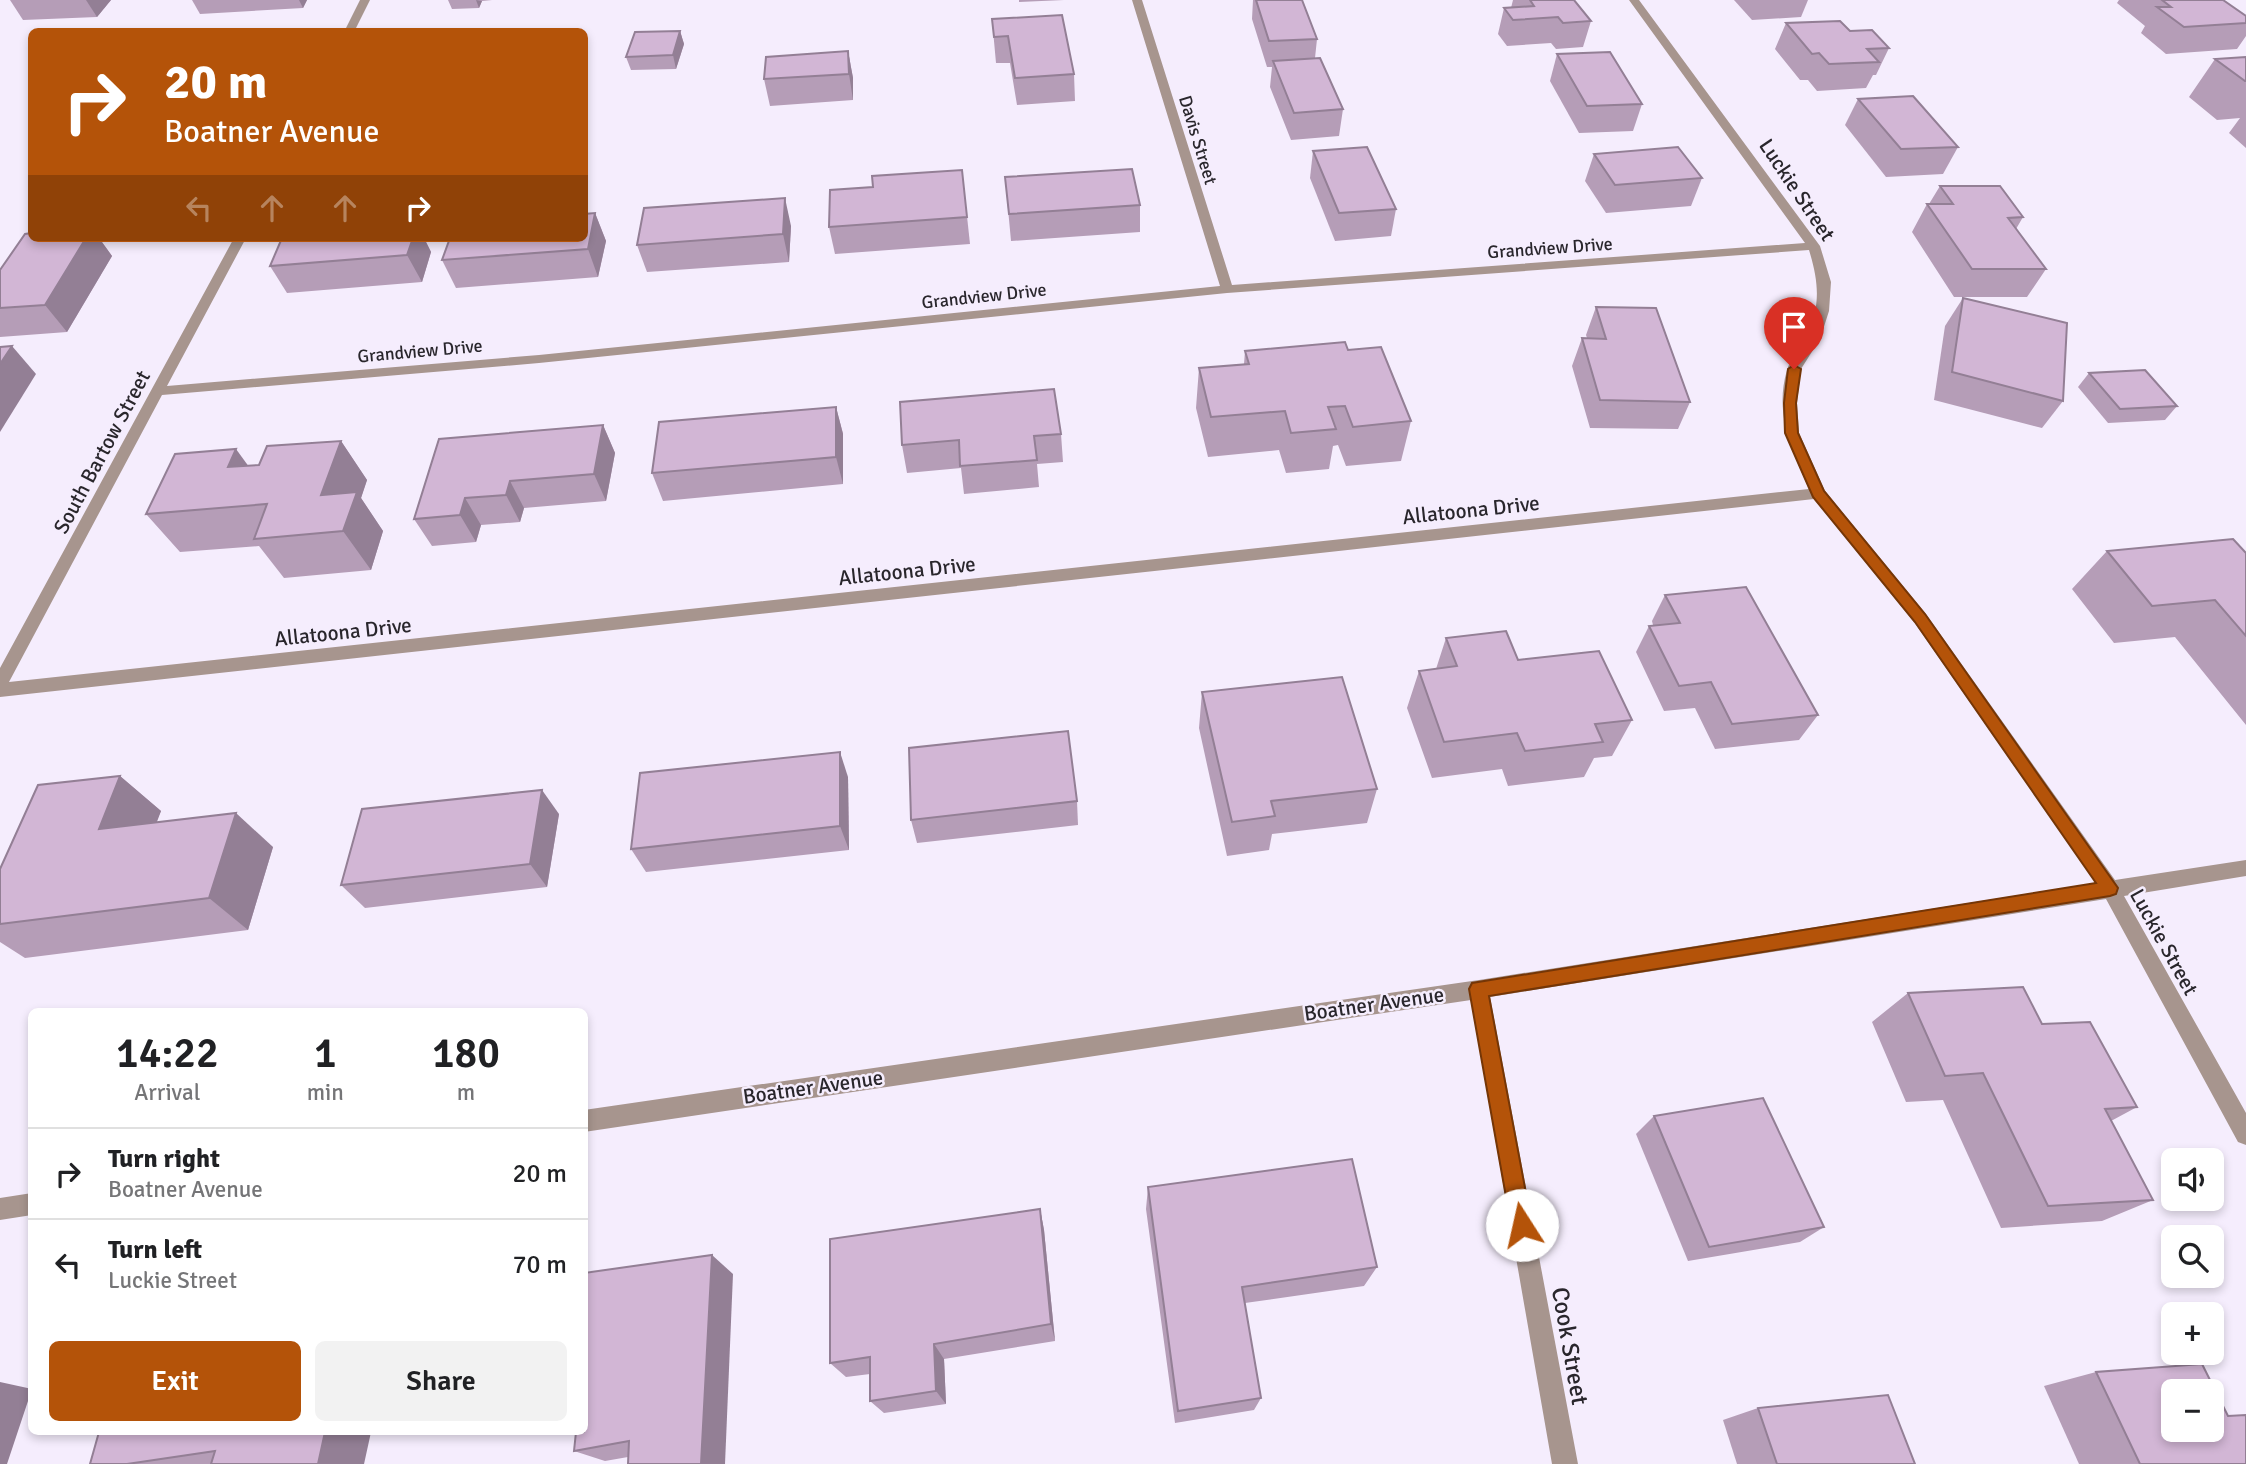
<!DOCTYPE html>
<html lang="en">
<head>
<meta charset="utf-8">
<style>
	body { margin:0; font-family:Signika,sans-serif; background:#f2f2f2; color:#202124; height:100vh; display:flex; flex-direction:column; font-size:26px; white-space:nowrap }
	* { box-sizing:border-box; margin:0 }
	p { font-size:23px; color:#757577 }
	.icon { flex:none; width:38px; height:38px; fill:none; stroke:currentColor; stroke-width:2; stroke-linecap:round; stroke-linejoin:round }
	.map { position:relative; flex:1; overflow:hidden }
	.panel { position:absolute; left:28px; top:1008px; width:560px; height:427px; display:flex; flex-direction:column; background:#fff; border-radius:10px; box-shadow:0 4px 10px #0003 }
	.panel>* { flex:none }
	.guide { position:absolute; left:28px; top:28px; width:560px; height:214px; border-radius:10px; box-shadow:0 4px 10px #0003; background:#b45309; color:#fff; overflow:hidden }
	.fabs { position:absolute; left:2161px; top:1148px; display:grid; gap:14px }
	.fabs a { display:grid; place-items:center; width:63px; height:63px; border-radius:10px; background:#fff; box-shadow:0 4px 10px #0003; font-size:35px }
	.pin { position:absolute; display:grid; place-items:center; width:60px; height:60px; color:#fff; margin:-72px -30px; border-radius:50% 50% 50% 0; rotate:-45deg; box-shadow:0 0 7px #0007 }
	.pin .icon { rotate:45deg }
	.me { position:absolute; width:77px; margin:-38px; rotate:350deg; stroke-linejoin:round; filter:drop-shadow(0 0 5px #0008) }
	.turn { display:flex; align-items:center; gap:24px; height:147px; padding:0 21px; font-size:32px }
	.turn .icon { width:91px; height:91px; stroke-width:2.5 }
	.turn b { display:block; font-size:49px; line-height:60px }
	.lanes { display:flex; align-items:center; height:66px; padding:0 21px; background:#0003; justify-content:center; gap:35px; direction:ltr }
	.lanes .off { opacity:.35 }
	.eta { display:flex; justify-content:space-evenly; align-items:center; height:119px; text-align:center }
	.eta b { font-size:42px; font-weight:600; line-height:49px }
	.primary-button { display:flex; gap:14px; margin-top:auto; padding:14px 21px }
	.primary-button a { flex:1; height:80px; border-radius:10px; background:#b45309; color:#fff; font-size:28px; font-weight:600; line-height:80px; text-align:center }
	.primary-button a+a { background:#f2f2f2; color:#202124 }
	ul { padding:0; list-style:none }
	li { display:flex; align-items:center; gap:21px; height:91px; padding:0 21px; border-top:2px solid #e0e0e0 }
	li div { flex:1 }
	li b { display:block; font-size:26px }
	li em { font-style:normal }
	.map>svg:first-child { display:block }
</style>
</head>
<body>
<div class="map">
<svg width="2246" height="1464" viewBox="0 0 2246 1464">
	<rect width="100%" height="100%" fill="#f5edfd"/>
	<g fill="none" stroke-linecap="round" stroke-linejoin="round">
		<g fill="#a7958e" fill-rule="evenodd">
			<polygon points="360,0 370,0 354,32 344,32"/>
			<path d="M 1132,0 L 1142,0 L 1232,285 L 1805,243 L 1629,0 L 1639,0 L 1820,246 L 1831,282 L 1829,311 L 1820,339 L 1801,369 L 1797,403 L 1799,433 L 1825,491 L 1926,614 L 2115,880 L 2246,860 L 2246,876 L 2124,896 L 2246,1113 L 2246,1145 L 2238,1142 L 2106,899 L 1490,997 L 1578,1464 L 1552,1464 L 1471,1000 L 584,1132 L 584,1110 L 1479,980 L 2096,883 L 1914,622 L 1814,499 L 0,697 L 0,668 L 234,238 L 246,238 L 167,386 L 539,355 L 1220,286 ZM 1809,250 C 1819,283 1821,306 1806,338 C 1801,349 1790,359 1787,370 C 1774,414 1792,450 1809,489 L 9,682 L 162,395 L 539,363 L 1227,293 Z"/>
			<polygon points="32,1193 32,1215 0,1220 0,1198"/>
		</g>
	</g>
	<g fill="#b59db7">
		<polygon points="10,0 111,0 97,17 23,20"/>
		<polygon points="192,0 307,0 303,8 200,14"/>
		<polygon points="448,0 492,0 482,1 479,8 452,9"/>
		<polygon points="1019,0 1064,0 1019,2"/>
		<polygon points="1253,0 1256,0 1317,39 1315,58 1343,109 1339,136 1291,140 1270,87 1272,67 1267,67 1252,19"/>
		<polygon points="1513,0 1574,0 1591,21 1583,47 1556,49 1551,43 1507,46 1498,34 1504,8 1511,8"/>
		<polygon points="1734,0 1808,0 1801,17 1752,20"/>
		<polygon points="2119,0 2223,0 2246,16 2246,36 2237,49 2166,54 2141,33 2145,26 2117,3"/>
		<polygon points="992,19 1074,74 1075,101 1017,105 1010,63 996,63"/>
		<polygon points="1786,23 1850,31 1889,48 1876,75 1873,75 1866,88 1817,91 1808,80 1800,80 1775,49"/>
		<polygon points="680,31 684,44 676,69 631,70 626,57"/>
		<polygon points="848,51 853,78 853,100 770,106 764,79"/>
		<polygon points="1557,54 1642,104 1633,131 1579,133 1550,81"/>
		<polygon points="2246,57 2246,148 2229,133 2240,118 2217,120 2189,97 2215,59"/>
		<polygon points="1858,99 1958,147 1943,174 1886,177 1845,125"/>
		<polygon points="1313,151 1396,209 1391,236 1335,241 1310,178"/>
		<polygon points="1594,154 1702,178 1691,206 1606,213 1585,181"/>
		<polygon points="962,170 970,244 835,254 829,227 873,187"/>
		<polygon points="1005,177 1140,205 1140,232 1011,241"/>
		<polygon points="1940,186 2023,217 2016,229 2046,269 2027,297 1954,297 1912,232 1927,204 1929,204"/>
		<polygon points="595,213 606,241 598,277 456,288 442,260"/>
		<polygon points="791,226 789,262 647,272 637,245"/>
		<polygon points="32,238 99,238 112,256 67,332 0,337 0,270"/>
		<polygon points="282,238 424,238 431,252 422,282 287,293 270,266"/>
		<polygon points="1963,298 2063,401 2042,428 1934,400 1945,326"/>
		<polygon points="1596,307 1690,402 1678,429 1590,428 1572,366 1582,338 1587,338 1586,335"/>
		<polygon points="1348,350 1411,421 1401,461 1346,466 1338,445 1333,446 1329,469 1286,473 1279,450 1208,457 1196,408 1199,368 1244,364 1245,351"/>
		<polygon points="2089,373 2177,406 2165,420 2108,423 2078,387"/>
		<polygon points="900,402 1061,434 1063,462 1037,464 1039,487 964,494 961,468 907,473 902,445"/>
		<polygon points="836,407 843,434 843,484 663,501 652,473"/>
		<polygon points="603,425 615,453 606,501 524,508 520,522 481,525 476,542 432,546 414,519"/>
		<polygon points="341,441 367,480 361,498 383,531 371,570 284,578 259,546 180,552 146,514 248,466 259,465"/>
		<polygon points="2107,551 2246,553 2246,725 2175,637 2114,643 2072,589"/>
		<polygon points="1665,595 1818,715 1799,740 1715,749 1695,708 1664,711 1636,652 1649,626 1653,625 1652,621"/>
		<polygon points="1446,638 1632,720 1612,756 1594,758 1584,777 1508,786 1502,769 1432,778 1407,708 1419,671 1436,669"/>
		<polygon points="1202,692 1377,789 1367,823 1272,834 1269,850 1227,856 1199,728"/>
		<polygon points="120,776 161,811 156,822 273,847 248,930 25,958 0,942 0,869"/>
		<polygon points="848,777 849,850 646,872 631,849"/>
		<polygon points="1077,801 1078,825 917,843 911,820"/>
		<polygon points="559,814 547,887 365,908 341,885"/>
		<polygon points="1908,993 2042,1024 2137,1107 2111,1121 2153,1200 2102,1221 2001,1228 1943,1100 1906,1102 1872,1022"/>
		<polygon points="1654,1116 1824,1227 1800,1242 1688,1261 1636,1134"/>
		<polygon points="1148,1187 1377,1267 1364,1286 1245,1303 1261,1398 1254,1410 1175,1423 1146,1209"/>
		<polygon points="1040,1209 1044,1230 1055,1341 944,1359 946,1404 884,1413 870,1401 870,1374 846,1377 830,1363"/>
		<polygon points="733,1274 628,1457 605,1461 574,1451"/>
		<polygon points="2096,1372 2246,1464 2079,1464 2044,1386"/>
		<polygon points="1758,1408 1915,1464 1737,1464 1723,1420"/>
		<polygon points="99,1432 364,1464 90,1464"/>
	</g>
	<g fill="#937f95">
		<polygon points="86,0 111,0 97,17"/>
		<polygon points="299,0 307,0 303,8"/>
		<polygon points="476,0 482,1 479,8"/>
		<polygon points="680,31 684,44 676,69 673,55"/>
		<polygon points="848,51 853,78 853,100 849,74"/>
		<polygon points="785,198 791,226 789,262 783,234"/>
		<polygon points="595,213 606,241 598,277 588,249"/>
		<polygon points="86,238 99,238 112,256 67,332 45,305"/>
		<polygon points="413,238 424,238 431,252 422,282 407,255"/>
		<polygon points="12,346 36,374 0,432 0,364"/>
		<polygon points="836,407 843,434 843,484 836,457"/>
		<polygon points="603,425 615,453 606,501 594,474"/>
		<polygon points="341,441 367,480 361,498 383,531 371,570 343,531 321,495"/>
		<polygon points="236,449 265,489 228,467"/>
		<polygon points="510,481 524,508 520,522 506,495"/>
		<polygon points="465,498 481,525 476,542 460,515"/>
		<polygon points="840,752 848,777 849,850 840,826"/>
		<polygon points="120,776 161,811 142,862 99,829"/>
		<polygon points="542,790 559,814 547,887 530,864"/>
		<polygon points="236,813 273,847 248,930 209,898"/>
		<polygon points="1040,1209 1044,1230 1055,1341 1051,1324"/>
		<polygon points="712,1255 733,1274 725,1464 701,1464"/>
		<polygon points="934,1344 944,1359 946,1404 936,1391"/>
		<polygon points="0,1382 32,1389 7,1464 0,1464"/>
		<polygon points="325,1432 371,1432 364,1464 318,1464"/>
	</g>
	<g fill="#d2b6d5" stroke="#937f95" stroke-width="2" fill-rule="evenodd">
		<polygon points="1256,0 1302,0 1317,39 1269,41"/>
		<polygon points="1530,0 1574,0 1591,21 1563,23 1558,17 1513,20 1504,8 1534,6"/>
		<polygon points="2162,0 2223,0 2246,16 2246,23 2184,27 2157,7 2171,7"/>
		<polygon points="1062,15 1074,74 1015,78 1008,36 994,37 992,19"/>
		<polygon points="1840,21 1850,31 1872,30 1889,48 1867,49 1879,62 1829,64 1819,53 1812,54 1786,23"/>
		<polygon points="680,31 673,55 626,57 635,32"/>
		<polygon points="848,51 849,74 764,79 766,57"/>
		<polygon points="1610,52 1642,104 1587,106 1557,54"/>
		<polygon points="2246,57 2246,81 2245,81 2215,59"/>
		<polygon points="1320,58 1343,109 1294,113 1273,61"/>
		<polygon points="1913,96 1958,147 1901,149 1858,99"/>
		<polygon points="1367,147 1396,209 1339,213 1313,151"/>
		<polygon points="1678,147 1702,178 1615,185 1594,154"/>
		<polygon points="1132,169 1140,205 1009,214 1005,177"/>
		<polygon points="962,170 967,217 829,227 830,190 873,187 872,176"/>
		<polygon points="1940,186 2000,186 2023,217 2008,218 2046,269 1972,269 1927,204 1953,204"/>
		<polygon points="785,198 783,234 637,245 644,208"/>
		<polygon points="595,213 588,249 442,260 450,238 584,238 584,214"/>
		<polygon points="32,233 32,238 86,238 45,305 0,308 0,270 25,234"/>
		<polygon points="282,238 413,238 407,255 270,266"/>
		<polygon points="1963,298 2067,323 2063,401 1952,372"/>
		<polygon points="1596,307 1656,308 1690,402 1600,400 1582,338 1606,339"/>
		<polygon points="1345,342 1348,350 1381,347 1411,421 1353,427 1345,406 1328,407 1336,429 1291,433 1285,411 1211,417 1199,368 1249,364 1245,351"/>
		<polygon points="12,346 0,364 0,347"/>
		<polygon points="2145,370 2177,406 2120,409 2089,373"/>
		<polygon points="1054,389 1061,434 1034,436 1037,460 960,466 959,440 902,445 900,402"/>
		<polygon points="836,407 836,457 652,473 659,422"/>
		<polygon points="603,425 594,474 510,481 506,495 465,498 460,515 414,519 439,439"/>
		<polygon points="341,441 321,495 357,492 343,531 254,539 267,504 146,514 175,454 236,449 228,467 259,465 267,446"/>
		<polygon points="2233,539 2246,553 2246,636 2215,600 2152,606 2107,551"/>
		<polygon points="1746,587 1818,715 1732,724 1711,682 1679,686 1649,626 1680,623 1665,595"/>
		<polygon points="1506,631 1518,660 1599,651 1632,720 1595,724 1603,742 1525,751 1517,733 1444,742 1419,671 1457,666 1446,638"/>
		<polygon points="1342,677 1377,789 1271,801 1275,816 1232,822 1202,692"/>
		<polygon points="1068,731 1077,801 911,820 909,748"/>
		<polygon points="840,752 840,826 631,849 640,773"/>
		<polygon points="120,776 99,829 236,813 209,898 0,924 0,869 38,785"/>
		<polygon points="542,790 530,864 341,885 362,809"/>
		<polygon points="2023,987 2042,1024 2090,1022 2137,1107 2105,1109 2153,1200 2048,1206 1983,1073 1945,1076 1908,993"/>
		<polygon points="1763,1098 1824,1227 1709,1247 1654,1116"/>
		<polygon points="1352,1159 1377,1267 1242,1287 1261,1398 1178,1411 1148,1187"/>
		<polygon points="1040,1209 1051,1324 934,1344 936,1391 870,1401 870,1357 830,1363 830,1239"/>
		<polygon points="712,1255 701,1464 628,1464 629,1441 574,1451 576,1432 584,1432 584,1273"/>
		<path d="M 2202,1364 L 2228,1416 L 2246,1415 L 2246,1464 L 2140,1464 L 2096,1372 ZM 2174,1391 L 2212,1391 L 2212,1430 L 2174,1430 Z"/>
		<polygon points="1888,1395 1915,1464 1777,1464 1758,1408"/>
		<polygon points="99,1432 325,1432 318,1464 211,1464 215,1451 127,1464 90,1464"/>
	</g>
	<polygon fill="#b45309" stroke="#753606" stroke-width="2" points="1794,365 1801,369 1796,403 1798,433 1824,491 1925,614 2118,888 2116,894 2110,896 1489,996 1532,1225 1529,1232 1522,1235 1514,1232 1511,1225 1469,989 1472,983 2096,883 1915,622 1813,497 1785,433 1784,403 1788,369"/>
	<g text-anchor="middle" stroke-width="5" stroke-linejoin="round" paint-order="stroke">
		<g font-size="18" fill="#29262c" stroke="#f5edfd">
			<text transform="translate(1198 140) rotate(73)" y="6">Davis Street</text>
			<text transform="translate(1550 248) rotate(-4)" y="6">Grandview Drive</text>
			<text transform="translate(984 296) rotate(-6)" y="6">Grandview Drive</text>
			<text transform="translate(420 351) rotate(-5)" y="6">Grandview Drive</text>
		</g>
		<g font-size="21" fill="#29262c" stroke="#f5edfd">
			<text transform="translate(1797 190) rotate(56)" y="7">Luckie Street</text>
			<text transform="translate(102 452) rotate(-62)" y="7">South Bartow Street</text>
			<text transform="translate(1471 510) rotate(-6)" y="7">Allatoona Drive</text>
			<text transform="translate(907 571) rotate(-6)" y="7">Allatoona Drive</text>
			<text transform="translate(343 632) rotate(-6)" y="7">Allatoona Drive</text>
			<text transform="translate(2164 942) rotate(61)" y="7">Luckie Street</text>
			<text transform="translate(1374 1004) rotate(-8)" y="7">Boatner Avenue</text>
			<text transform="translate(813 1087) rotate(-8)" y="7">Boatner Avenue</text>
		</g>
		<g font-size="24" fill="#29262c" stroke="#f5edfd">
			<text transform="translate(1570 1346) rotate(80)" y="8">Cook Street</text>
		</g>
	</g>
</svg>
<div class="fabs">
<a><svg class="icon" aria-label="sound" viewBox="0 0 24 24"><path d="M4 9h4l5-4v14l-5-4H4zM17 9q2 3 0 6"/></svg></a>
<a><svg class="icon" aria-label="search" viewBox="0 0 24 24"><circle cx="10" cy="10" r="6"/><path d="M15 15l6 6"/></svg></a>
<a>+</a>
<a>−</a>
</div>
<div class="pin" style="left:1794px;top:369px;background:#d93025"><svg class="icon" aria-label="arrive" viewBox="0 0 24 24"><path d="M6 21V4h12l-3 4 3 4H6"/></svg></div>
<svg class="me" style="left:1522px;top:1225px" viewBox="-20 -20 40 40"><circle r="19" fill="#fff"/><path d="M0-13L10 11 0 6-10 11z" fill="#b45309"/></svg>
<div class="guide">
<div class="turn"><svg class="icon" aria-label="right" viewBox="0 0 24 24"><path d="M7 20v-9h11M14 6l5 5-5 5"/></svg><div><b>20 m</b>Boatner Avenue</div></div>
<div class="lanes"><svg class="icon off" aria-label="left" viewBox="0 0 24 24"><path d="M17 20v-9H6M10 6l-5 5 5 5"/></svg><svg class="icon off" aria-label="ahead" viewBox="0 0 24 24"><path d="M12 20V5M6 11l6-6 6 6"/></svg><svg class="icon off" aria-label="ahead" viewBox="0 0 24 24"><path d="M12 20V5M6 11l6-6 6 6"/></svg><svg class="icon" aria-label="right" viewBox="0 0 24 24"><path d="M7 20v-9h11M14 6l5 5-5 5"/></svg></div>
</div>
<section class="panel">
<div class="eta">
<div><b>14:22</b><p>Arrival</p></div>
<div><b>1</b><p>min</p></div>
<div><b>180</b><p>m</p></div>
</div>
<ul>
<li><svg class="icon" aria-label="right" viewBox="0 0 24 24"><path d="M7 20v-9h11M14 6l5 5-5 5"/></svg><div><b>Turn right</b><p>Boatner Avenue</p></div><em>20 m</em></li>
<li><svg class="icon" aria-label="left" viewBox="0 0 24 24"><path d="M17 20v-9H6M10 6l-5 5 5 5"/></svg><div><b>Turn left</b><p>Luckie Street</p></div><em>70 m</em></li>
</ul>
<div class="primary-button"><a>Exit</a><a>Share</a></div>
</section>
</div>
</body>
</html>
